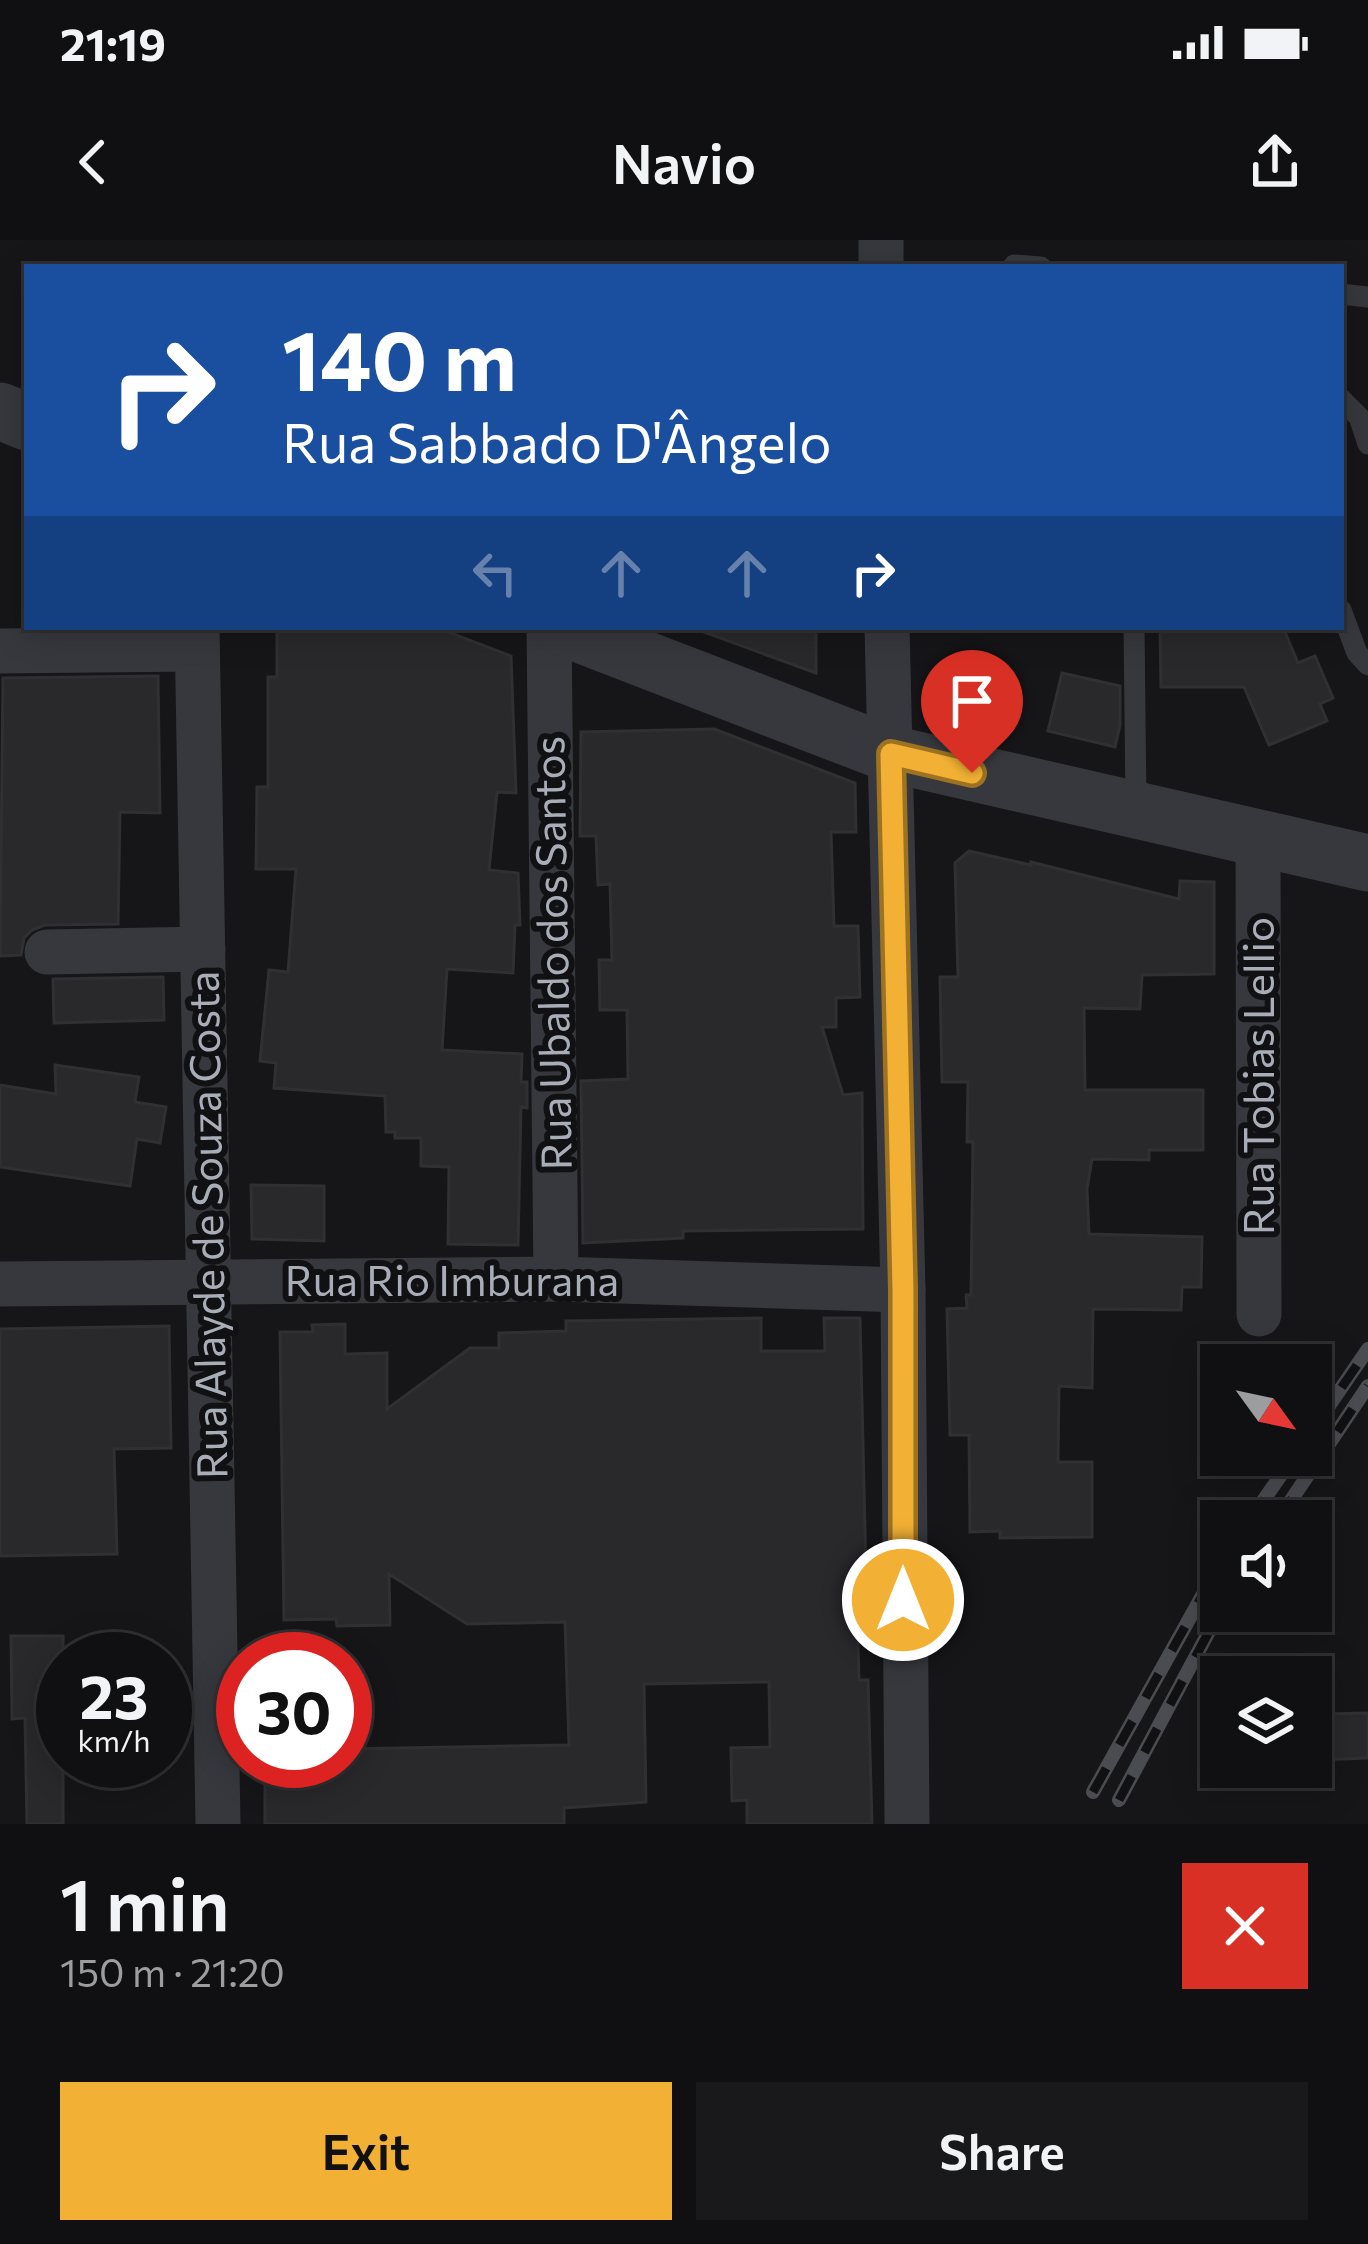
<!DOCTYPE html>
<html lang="en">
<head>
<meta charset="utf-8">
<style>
	body { margin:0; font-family:Commissioner,sans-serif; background:#19191b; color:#f1f3f6; height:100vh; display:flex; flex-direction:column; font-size:45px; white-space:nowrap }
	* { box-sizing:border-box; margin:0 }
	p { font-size:39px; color:#9c9d9f }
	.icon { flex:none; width:66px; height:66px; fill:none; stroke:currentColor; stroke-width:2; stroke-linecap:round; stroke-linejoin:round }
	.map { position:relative; height:1584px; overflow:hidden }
	.side { display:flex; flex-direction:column; background:#101012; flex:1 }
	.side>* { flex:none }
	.guide { position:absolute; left:24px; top:24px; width:1320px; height:366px; border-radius:0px; box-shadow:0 6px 30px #0003,0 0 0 3px #303032; background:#1a4fa0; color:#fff; overflow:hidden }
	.needle { width:78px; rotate:123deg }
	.fabs { position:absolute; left:1200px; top:1104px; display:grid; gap:24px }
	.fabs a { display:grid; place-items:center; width:132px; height:132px; border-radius:0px; background:#101012; box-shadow:0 6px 30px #0003,0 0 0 3px #303032; font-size:60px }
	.speed { position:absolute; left:36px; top:1392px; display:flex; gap:24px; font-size:60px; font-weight:700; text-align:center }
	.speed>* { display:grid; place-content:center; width:156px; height:156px; border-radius:50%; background:#101012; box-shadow:0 6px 30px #0003,0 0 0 3px #303032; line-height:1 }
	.speed small { font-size:30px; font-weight:400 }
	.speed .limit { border:18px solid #d22; background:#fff; color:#111 }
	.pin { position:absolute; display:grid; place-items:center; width:102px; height:102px; color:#fff; margin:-123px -51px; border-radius:50% 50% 50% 0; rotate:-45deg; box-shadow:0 0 12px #0007 }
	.pin .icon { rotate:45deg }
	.me { position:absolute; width:132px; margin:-66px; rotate:0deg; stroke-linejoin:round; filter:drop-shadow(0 0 9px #0008) }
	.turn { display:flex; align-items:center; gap:42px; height:252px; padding:0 60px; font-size:54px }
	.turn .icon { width:156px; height:156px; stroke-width:2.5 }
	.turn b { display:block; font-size:84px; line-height:102px }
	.lanes { display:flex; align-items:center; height:114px; padding:0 60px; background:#0003; justify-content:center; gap:60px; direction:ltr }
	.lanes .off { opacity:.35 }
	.round { display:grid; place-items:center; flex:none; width:126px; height:126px; border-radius:0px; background:#19191b }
	.head { display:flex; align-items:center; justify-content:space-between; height:204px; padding:0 60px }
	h1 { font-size:72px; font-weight:600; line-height:90px }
	.button { display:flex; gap:24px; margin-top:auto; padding:24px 60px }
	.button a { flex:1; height:138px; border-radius:0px; background:#f2b134; color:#111; font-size:48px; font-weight:600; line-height:138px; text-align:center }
	.button a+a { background:#19191b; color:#f1f3f6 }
	.status { display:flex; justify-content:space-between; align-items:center; height:84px; padding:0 60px; background:#101012; direction:ltr }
	.status svg { height:33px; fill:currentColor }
	header { display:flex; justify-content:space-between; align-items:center; height:156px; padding:0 60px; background:#101012; font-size:54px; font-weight:600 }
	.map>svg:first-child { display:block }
</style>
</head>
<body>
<div class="status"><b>21:19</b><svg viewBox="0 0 49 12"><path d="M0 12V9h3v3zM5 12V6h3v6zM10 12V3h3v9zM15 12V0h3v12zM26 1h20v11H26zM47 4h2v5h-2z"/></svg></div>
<header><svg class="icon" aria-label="back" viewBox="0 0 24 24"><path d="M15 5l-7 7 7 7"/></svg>Navio<svg class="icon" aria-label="share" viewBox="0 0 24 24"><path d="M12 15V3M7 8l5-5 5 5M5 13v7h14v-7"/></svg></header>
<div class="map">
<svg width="1368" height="1584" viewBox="0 0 1368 1584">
	<rect width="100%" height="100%" fill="#161618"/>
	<g fill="#29292c" stroke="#303034" stroke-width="3">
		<polygon points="277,387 435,387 511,416 516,553 497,552 489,630 518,633 520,685 515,685 513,733 447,729 442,810 522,814 521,842 527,842 527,868 521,867 518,1005 448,1004 449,927 421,926 421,898 395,898 395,892 386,892 385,856 274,848 276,823 260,821 269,730 288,732 296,629 256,629 257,547 268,547 268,437 277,437"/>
		<polygon points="701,387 816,387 816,433 701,391"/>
		<polygon points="1160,387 1283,387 1298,423 1315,416 1333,458 1320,464 1327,481 1269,505 1244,447 1161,447"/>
		<polygon points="1062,433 1120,446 1120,485 1115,507 1048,491"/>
		<polygon points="158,436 160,573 120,572 118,684 45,685 32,690 24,698 21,715 0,716 3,438"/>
		<polygon points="714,489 855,543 856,592 831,592 834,686 858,686 860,757 836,758 836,787 822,787 843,855 862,853 863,989 683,991 683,998 583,1003 581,841 628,839 627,770 600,770 599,720 612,720 610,644 598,645 596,596 580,596 581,492"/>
		<polygon points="969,611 1031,625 1031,622 1179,659 1180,641 1214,642 1214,734 1142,735 1140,769 1084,768 1085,850 1203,850 1203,910 1149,910 1149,920 1092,919 1087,949 1089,994 1202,997 1201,1047 1182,1047 1181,1070 1093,1069 1092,1148 1059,1146 1058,1222 1092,1222 1092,1297 1000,1298 1000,1291 970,1292 969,1195 950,1195 947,1069 967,1068 966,1055 971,1055 973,902 967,902 968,842 942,842 940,737 958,737 955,623"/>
		<polygon points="163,737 164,780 54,783 53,739"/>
		<polygon points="55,825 139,837 135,862 166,867 160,903 137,899 130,946 0,927 0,845 56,854"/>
		<polygon points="251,945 324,946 324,1001 252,999"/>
		<polygon points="761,1078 761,1111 825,1111 824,1078 860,1078 866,1332 856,1332 859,1440 868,1440 872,1584 747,1584 747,1560 732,1561 731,1508 770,1507 769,1442 644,1444 646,1562 564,1568 564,1584 265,1584 265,1530 280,1529 280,1521 345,1521 345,1509 569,1505 565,1382 467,1384 389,1334 390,1385 337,1386 336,1379 284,1380 280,1092 313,1092 312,1085 345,1084 345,1114 387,1113 387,1169 470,1108 499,1108 499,1093 566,1091 566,1081"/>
		<polygon points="169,1086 171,1208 114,1209 117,1314 0,1316 0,1089"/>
		<polygon points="11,1396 63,1396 63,1584 27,1584 25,1478 12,1479"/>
		<polygon points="1368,1473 1368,1518 1317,1520 1316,1478 1321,1474"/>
	</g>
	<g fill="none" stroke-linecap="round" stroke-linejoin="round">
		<g stroke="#37383d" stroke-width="21">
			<polyline points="1014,25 1041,27"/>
			<polyline points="1341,54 1368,57"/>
			<polyline points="1341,159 1359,177 1368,204"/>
			<polyline points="1341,370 1357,413 1368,425"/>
			<polyline points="1134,387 1136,564"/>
		</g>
		<g stroke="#37383d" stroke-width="45">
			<polyline points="881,0 881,27"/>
			<polyline points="197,387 218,1584"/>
			<polyline points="549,387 556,1039"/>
			<polyline points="887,387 903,1050 907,1584"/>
			<polyline points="0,411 197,409"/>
			<polyline points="1258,598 1259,1074"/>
			<polyline points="47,712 203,709"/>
			<polyline points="0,1044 556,1039 903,1050"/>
		</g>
		<g stroke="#37383d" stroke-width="57">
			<polyline points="0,171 27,182"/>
			<polyline points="561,387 891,514 1368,623"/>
		</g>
		<g stroke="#4a4c52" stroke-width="14">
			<g id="rail">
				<polyline points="1311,1192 1368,1109"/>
				<polyline points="1249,1281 1295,1215"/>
				<polyline points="1277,1281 1368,1146"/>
				<polyline points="1093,1552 1221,1322"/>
				<polyline points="1119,1560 1221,1369"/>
			</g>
		</g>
		<use href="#rail" stroke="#111113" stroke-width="9" stroke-dasharray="27" stroke-linecap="butt"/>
	</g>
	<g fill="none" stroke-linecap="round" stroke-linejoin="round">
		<g stroke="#9d7322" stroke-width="30">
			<polyline id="route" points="903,1360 903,1050 891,514 972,533"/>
		</g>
		<use href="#route" stroke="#f2b134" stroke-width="21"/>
	</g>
	<g text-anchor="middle" stroke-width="12" stroke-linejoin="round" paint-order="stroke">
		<g font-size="42" fill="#a8adb8" stroke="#111113">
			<text transform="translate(553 713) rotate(-91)" y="15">Rua Ubaldo dos Santos</text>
			<text transform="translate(1259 836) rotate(-90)" y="15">Rua Tobias Lellio</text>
			<text transform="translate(208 985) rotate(-91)" y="15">Rua Alayde de Souza Costa</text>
			<text x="452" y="1056">Rua Rio Imburana</text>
		</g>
	</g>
</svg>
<div class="fabs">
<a><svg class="needle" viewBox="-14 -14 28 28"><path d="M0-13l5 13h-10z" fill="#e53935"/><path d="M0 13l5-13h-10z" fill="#9c9d9f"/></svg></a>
<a><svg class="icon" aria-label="sound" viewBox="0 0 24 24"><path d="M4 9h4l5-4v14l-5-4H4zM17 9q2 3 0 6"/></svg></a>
<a><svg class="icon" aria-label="layers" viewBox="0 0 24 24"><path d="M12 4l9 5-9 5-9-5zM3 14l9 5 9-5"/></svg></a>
</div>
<div class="speed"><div>23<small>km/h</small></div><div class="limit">30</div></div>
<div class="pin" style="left:972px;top:533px;background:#d93025"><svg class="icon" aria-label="arrive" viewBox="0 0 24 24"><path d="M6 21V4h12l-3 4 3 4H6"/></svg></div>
<svg class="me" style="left:903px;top:1360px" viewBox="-20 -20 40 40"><circle r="17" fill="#f2b134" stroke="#fff" stroke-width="3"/><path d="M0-11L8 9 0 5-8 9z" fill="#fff"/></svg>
<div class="guide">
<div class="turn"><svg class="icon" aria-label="right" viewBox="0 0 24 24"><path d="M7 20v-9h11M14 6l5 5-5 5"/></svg><div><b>140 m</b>Rua Sabbado D'Ângelo</div></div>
<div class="lanes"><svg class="icon off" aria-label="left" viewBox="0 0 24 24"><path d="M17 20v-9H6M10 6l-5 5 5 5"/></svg><svg class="icon off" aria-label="ahead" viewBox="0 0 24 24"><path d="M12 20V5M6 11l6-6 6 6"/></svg><svg class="icon off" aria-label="ahead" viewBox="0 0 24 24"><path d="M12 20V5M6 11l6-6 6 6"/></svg><svg class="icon" aria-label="right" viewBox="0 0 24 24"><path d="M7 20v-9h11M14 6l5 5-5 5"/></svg></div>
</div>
</div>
<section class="side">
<div class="head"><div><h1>1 min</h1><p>150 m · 21:20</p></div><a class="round" style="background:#d93025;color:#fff"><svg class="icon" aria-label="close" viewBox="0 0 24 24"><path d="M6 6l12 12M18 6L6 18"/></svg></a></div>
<div class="button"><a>Exit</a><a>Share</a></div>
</section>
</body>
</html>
